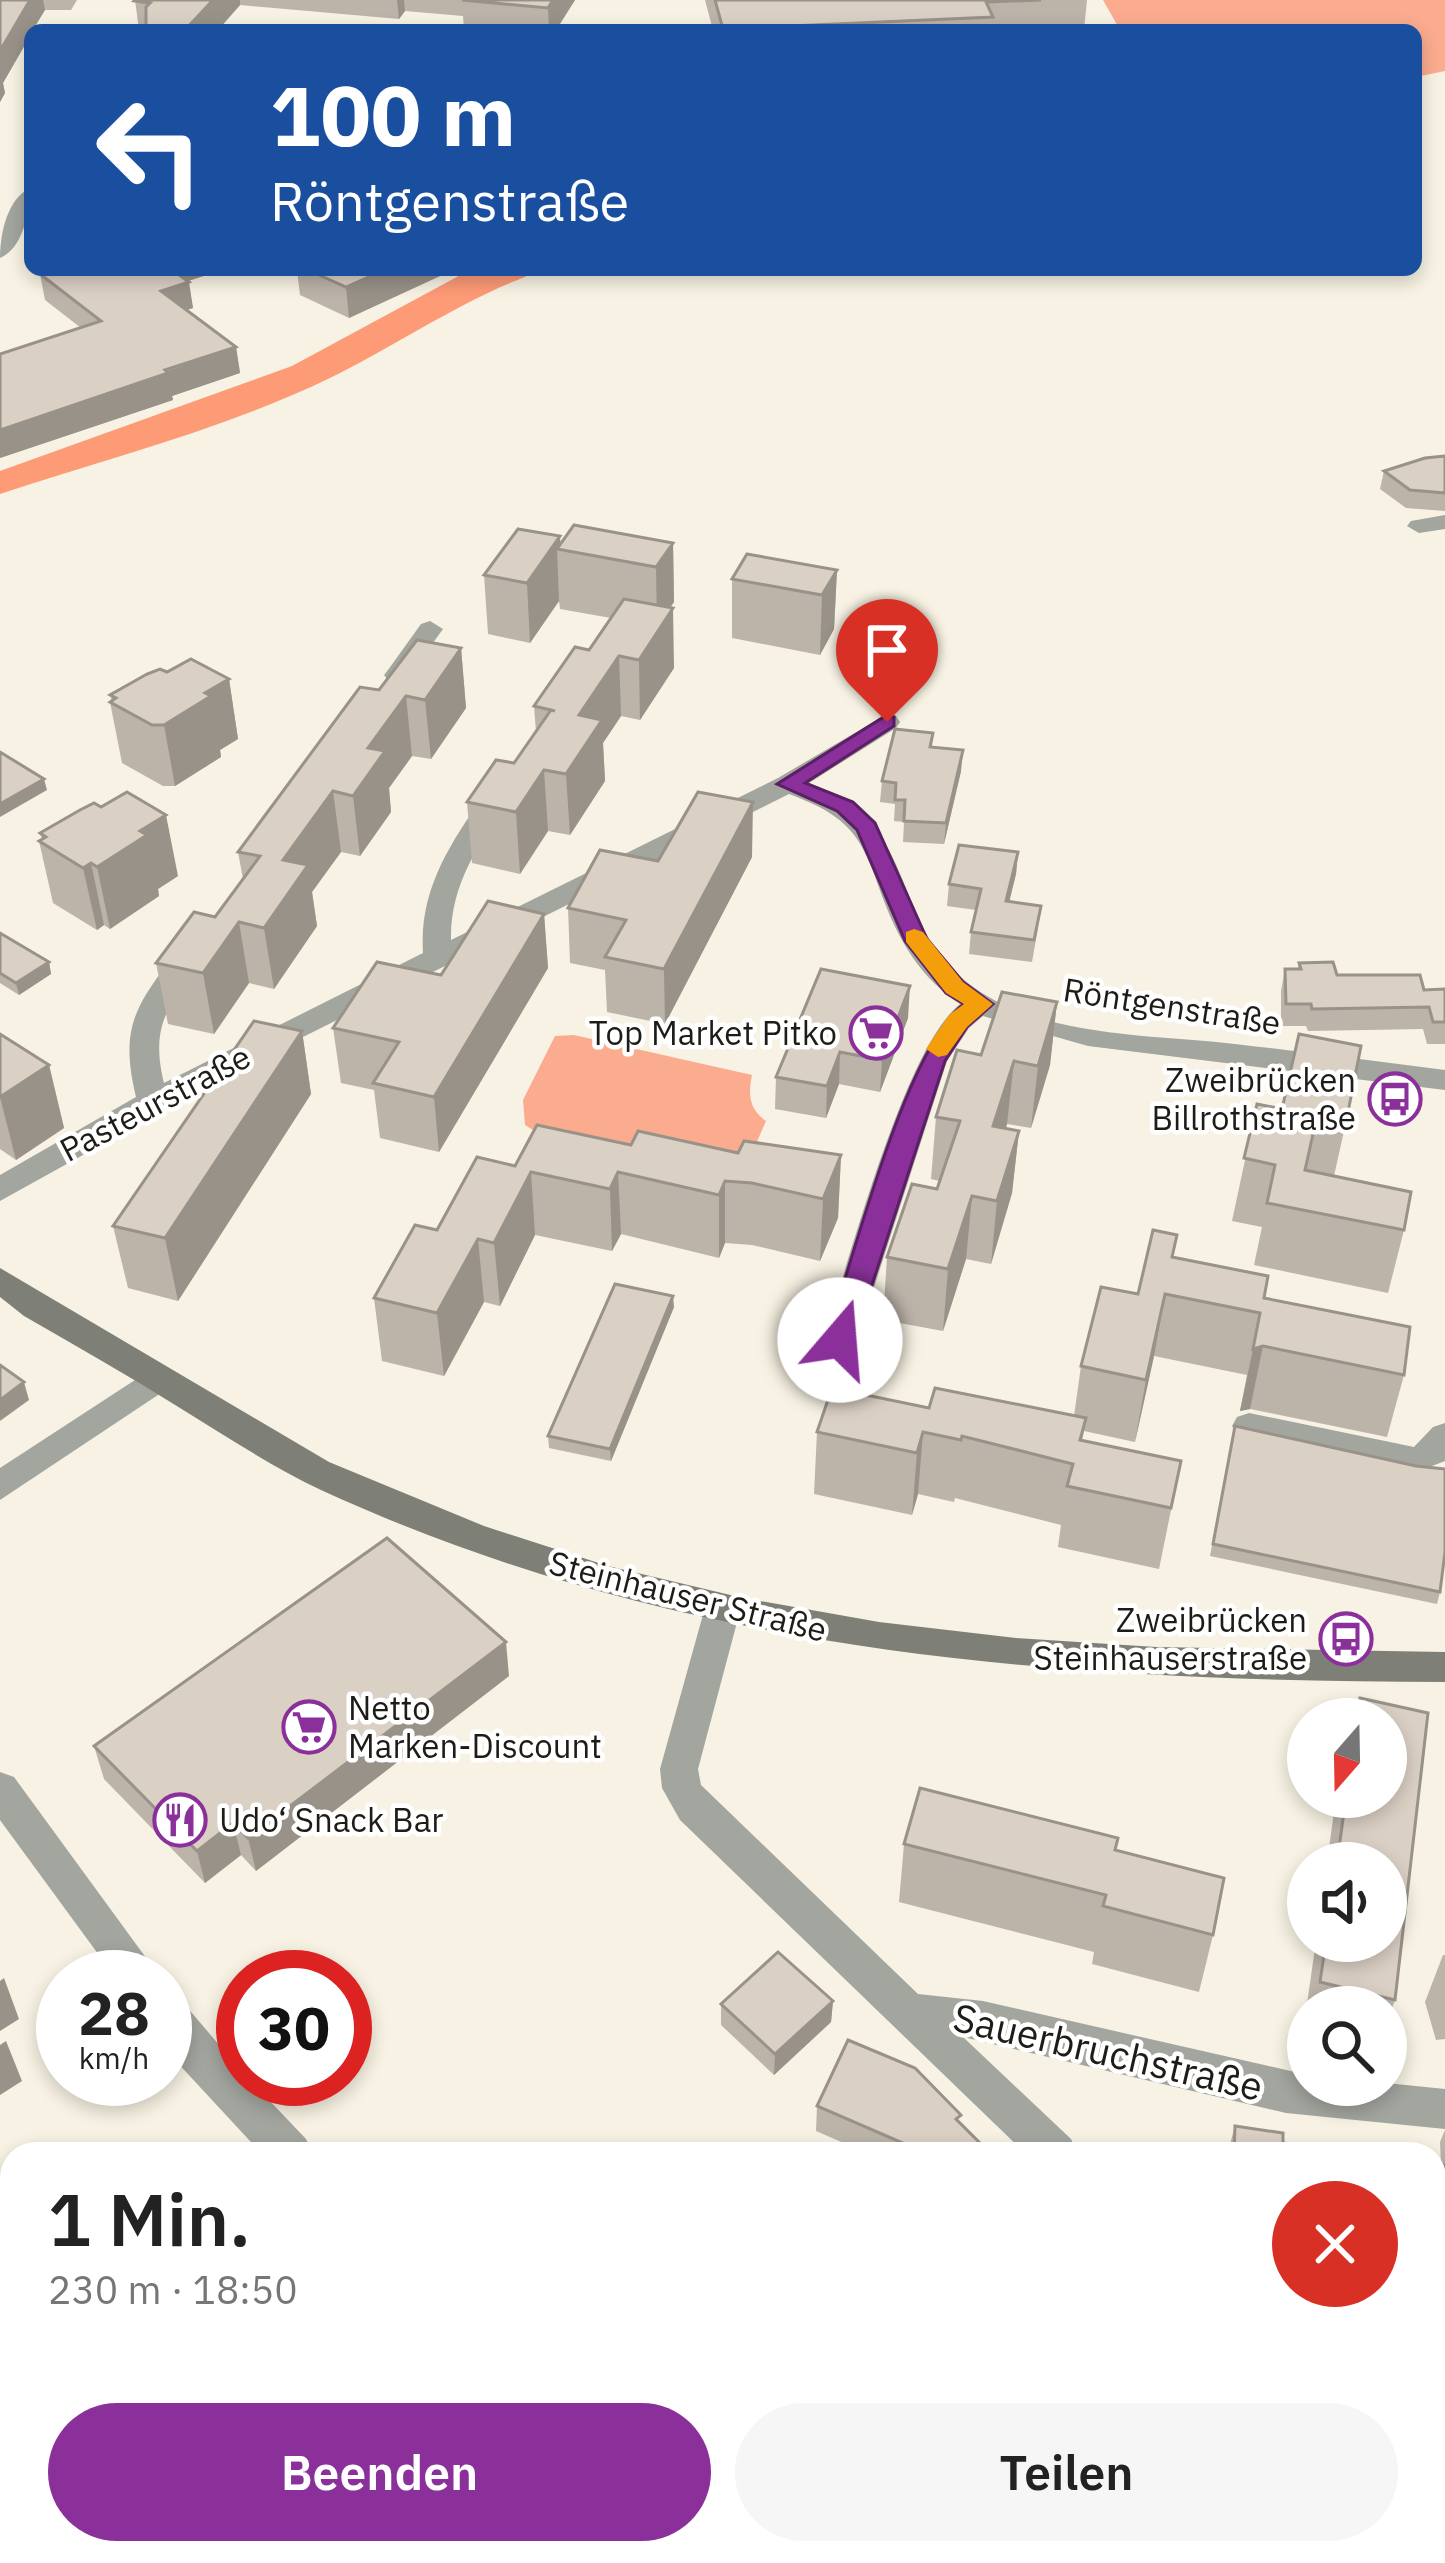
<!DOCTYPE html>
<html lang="de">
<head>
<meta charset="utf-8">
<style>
	body { margin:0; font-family:"IBM Plex Sans",sans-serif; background:#f6f6f6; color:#222; height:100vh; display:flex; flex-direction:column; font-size:45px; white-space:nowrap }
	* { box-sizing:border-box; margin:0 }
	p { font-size:39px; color:#767676 }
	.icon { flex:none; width:66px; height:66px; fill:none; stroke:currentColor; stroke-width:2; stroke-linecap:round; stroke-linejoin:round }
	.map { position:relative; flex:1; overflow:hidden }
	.panel { position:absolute; left:0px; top:2142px; width:1446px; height:423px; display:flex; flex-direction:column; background:#fff; border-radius:36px 36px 0 0; box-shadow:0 6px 18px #0003 }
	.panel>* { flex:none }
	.banner { position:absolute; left:24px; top:24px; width:1398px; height:252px; border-radius:18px; box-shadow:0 6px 18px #0003; background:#1a4fa0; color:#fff; overflow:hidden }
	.needle { width:78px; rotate:200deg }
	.tools { position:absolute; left:1287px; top:1698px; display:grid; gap:24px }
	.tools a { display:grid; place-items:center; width:120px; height:120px; border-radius:50%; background:#fff; box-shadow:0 6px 18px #0003; font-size:60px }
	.speed { position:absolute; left:36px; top:1950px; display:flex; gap:24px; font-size:60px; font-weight:700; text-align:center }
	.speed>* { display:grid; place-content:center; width:156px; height:156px; border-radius:50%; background:#fff; box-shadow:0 6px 18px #0003; line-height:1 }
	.speed small { font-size:30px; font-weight:400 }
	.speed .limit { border:18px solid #d22; background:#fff; color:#111 }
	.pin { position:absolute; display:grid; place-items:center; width:102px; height:102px; color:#fff; margin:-123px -51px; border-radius:50% 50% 50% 0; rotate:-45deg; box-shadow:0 0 12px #0007 }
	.pin .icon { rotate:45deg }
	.me { position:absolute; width:132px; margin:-66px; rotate:18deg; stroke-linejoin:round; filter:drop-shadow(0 0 9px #0008) }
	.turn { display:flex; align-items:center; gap:42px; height:252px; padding:0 48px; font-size:54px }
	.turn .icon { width:156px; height:156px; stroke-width:2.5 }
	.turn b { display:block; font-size:84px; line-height:102px }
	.round { display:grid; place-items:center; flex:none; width:126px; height:126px; border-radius:63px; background:#f6f6f6 }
	.headline { display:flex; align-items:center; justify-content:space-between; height:204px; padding:0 48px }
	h1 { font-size:72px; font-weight:600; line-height:90px }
	.cta { display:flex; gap:24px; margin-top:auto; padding:24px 48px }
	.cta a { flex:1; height:138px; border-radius:72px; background:#8b309b; color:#fff; font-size:48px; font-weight:600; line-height:138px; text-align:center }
	.cta a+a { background:#f6f6f6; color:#222 }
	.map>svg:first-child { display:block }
</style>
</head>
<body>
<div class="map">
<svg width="1445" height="2563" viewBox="0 0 1445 2563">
	<rect width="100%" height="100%" fill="#f7f2e3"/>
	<g fill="#fbac8f">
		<polygon points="1103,0 1445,0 1445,71 1416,77 1416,30 1120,30"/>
		<path d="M 574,1035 L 752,1075 C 748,1095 749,1109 766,1121 L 749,1160 L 552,1142 L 525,1125 L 523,1100 L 555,1036 Z"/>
	</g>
	<path fill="#fe9b77" d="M 544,270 C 467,296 403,342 330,378 C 227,428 109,458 0,494 L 0,471 L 292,366 L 466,272 Z"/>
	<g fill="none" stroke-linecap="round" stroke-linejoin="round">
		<g fill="#a3a59f" fill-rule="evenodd">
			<path d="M 30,188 C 30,212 23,248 0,258 C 0,234 7,199 30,188 Z"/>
			<polygon points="1445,515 1445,529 1419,533 1407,526 1411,521"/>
			<polygon points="430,621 443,629 406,680 388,680 384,675 388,670 421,624"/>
			<path d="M 887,714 L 896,716 L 900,722 L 896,728 L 809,783 C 920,825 888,913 962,978 C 1031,1038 1149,1034 1235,1044 C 1305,1052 1375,1061 1445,1070 L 1445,1090 L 1088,1046 L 983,1016 L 969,1028 L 947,1061 L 857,1340 L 852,1349 L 840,1352 L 828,1349 L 823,1340 C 849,1264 904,1048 960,1004 C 922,979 900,943 884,901 C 874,875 866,845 846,826 C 830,810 810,802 789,794 L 229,1074 L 0,1201 L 0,1175 L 136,1097 C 119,1026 136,1005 178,950 L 198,950 L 203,957 C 171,1004 149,1022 164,1083 L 423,953 C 419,890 449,846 483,796 L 493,794 L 507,802 C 478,846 450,885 451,940 L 778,778 Z"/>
			<polygon points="158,1365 170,1369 175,1378 170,1387 0,1500 0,1468"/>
			<polygon points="1249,1413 1414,1447 1433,1427 1445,1423 1445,1461 1414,1473 1237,1435 1232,1426 1237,1417"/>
			<polygon points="722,1596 735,1600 740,1611 698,1769 701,1785 918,1994 983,2001 1308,2075 1308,2085 1386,2083 1445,2089 1445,2129 1286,2113 963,2037 1071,2139 1078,2154 1026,2154 680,1820 662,1788 660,1769 704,1611 709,1600"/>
			<polygon points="0,1772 14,1777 160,1977 115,1977 0,1820"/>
			<polygon points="165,1993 180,1999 243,2073 243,2079 249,2079 306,2139 313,2154 262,2154 174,2059 165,2046"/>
			<polygon points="1434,2422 1445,2426 1445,2476 1434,2471"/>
			<polygon points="608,2553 660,2553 664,2563 612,2563"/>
		</g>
		<path fill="#7e8077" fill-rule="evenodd" d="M 0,1268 L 329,1462 L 484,1526 L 608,1566 L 743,1598 L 879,1622 L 1016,1638 L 1156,1647 L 1445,1652 L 1445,1682 C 1056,1681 680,1655 321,1490 C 272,1467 226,1436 180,1408 C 129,1376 76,1346 24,1316 L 0,1297 Z"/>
	</g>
	<g fill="#bcb3a9">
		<polygon points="0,0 77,0 71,10 45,10 30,30 30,36 3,83 5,93 0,102"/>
		<polygon points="135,0 575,0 556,30 464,30 463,16 405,11 399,19 240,5 218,30 139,30"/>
		<polygon points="705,0 1087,0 1084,30 713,30"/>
		<polygon points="297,270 453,270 349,318 300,295"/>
		<polygon points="216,272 188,281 193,308 187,310 236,347 240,373 172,396 173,400 0,458 0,354 81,328 45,300 40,274"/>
		<polygon points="1445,456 1445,511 1406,508 1380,489 1384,471"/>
		<polygon points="673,543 674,602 670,608 674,668 640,720 621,716 603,743 605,781 570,835 548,831 520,874 472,863 467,802 514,763 536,732 534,706 589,650 611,618 560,609 559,601 530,643 488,634 484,575 560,544"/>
		<polygon points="837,570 834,629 820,655 732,638 732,579"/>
		<polygon points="461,648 466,708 431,759 412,756 389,788 391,812 360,856 341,852 312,892 317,926 274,989 249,983 214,1034 168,1024 156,963 215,917 243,879 238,852 379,690"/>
		<polygon points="167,672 229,679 238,739 220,750 221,757 175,786 163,786 122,763 110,702 112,701 110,695"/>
		<polygon points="933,733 932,747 961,771 944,844 903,842 904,822 894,821 895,804 880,802 882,781"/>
		<polygon points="40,833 178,876 158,889 159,896 110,929 104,925 97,930 53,903 39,841 42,840"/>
		<polygon points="1018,852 1016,874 1009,901 1038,928 1032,962 969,954 971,932 976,910 947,906 949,884"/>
		<polygon points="752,857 665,1024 607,1012 605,970 570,963 568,908 658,861"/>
		<polygon points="544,914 548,968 439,1152 380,1138 374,1090 341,1083 333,1028 441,975"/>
		<polygon points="0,933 49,962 51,974 19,995 0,983"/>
		<polygon points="1299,963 1337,975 1424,990 1445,989 1445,1044 1427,1044 1423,1029 1308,1031 1306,1026 1281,1026 1281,991 1285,969 1298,969"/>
		<polygon points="1057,1002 1050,1065 1031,1128 1007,1124 1006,1129 1019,1131 1012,1193 991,1264 966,1259 943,1331 883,1320 887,1257 937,1189 940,1181 931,1179 936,1117 981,1055"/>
		<polygon points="908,1018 880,1092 839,1084 826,1118 775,1109 776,1077"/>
		<polygon points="302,1031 311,1094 178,1301 128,1288 113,1226"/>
		<polygon points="0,1034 49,1065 64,1128 16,1160 0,1149"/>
		<polygon points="1257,1104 1346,1122 1334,1176 1404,1230 1388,1293 1254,1265 1262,1227 1232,1221"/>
		<polygon points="631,1145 738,1153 841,1155 838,1218 820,1261 752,1245 725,1243 719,1258 621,1234 612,1251 535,1235 500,1306 484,1302 444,1376 382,1361 374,1298 437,1230 515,1166"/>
		<polygon points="1173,1257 1264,1298 1404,1375 1387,1437 1250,1409 1240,1411 1247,1375 1154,1356 1135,1442 1084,1431 1082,1441 1181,1461 1159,1569 1058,1547 1061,1525 955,1498 954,1502 918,1494 912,1515 814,1494 817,1432 929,1408 1074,1416 1081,1366 1138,1294"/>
		<polygon points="674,1307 611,1461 549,1448 548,1436"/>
		<polygon points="1235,1426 1440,1592 1437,1604 1210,1556"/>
		<polygon points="509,1676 256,1871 241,1855 205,1883 104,1779 94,1746"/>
		<polygon points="1360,1698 1428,1713 1395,2000 1386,2024 1386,2007 1308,2007 1308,2040 1302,2039 1316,1941 1386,1941 1386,1863 1327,1863 1336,1797 1386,1797 1386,1719 1353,1719"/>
		<polygon points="904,1844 1116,1851 1213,1935 1199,1992 1092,1964 1094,1952 899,1902"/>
		<polygon points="1443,1955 1445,1955 1445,2039 1436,2040 1425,2002"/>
		<polygon points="833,2001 831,2022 774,2075 721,2025 721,2004"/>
		<polygon points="817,2106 960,2123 991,2154 869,2154 816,2131"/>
		<polygon points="1235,2126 1283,2143 1366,2154 1229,2154 1230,2144"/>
		<polygon points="1445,2130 1445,2254 1434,2253 1434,2163 1441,2164 1440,2142"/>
		<polygon points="718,2553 868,2553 877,2563 726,2563"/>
	</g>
	<g fill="#999289">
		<polygon points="30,0 43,0 45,10 33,30 30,30 30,36 3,83 5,93 0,102 0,51"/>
		<polygon points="213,0 240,0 240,5 218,30 185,30"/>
		<polygon points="397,0 404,0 405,11 399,19"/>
		<polygon points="553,0 575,0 556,30 549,30 548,8"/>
		<polygon points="163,270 217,270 216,272 166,288"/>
		<polygon points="384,270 453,270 349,318 346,287"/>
		<polygon points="189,282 193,308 165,317 161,291"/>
		<polygon points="236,347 240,373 172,396 173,400 0,458 0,430"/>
		<polygon points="560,536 561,550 557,549 559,601 530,643 527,583"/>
		<polygon points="673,543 674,602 657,626 656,567"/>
		<polygon points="837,570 834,629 820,655 822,595"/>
		<polygon points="673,608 674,668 640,720 639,660"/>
		<polygon points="461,648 466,708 431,759 425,700"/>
		<polygon points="619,656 621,716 603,743 605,781 570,835 566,774 579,715"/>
		<polygon points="229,679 238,739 220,750 221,757 175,786 164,725 205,693"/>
		<polygon points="406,696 412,756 389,788 391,812 360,856 353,796 368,748"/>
		<polygon points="963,750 961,771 944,844 946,823"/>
		<polygon points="544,770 548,831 520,874 516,812"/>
		<polygon points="44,779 47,790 0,817 0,804"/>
		<polygon points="333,791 341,852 312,892 317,926 274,989 264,928 283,860"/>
		<polygon points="753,802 752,857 665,1024 664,969"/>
		<polygon points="166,815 178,876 158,889 159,896 110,929 97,867 140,831"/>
		<polygon points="1018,852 1016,874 1004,923 1006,901"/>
		<polygon points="91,863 104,925 97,930 83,868"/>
		<polygon points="544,914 548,968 439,1152 434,1097"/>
		<polygon points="239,922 249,983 214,1034 203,973"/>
		<polygon points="49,962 51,974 19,995 16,983"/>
		<polygon points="910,986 908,1018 880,1092 882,1060"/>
		<polygon points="1057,1002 1050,1065 1031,1128 1038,1066"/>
		<polygon points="302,1031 311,1094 178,1301 165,1238"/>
		<polygon points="840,1052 839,1084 826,1118 827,1086"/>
		<polygon points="1014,1061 1007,1124 987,1189 993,1126"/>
		<polygon points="49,1065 64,1128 16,1160 0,1097"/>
		<polygon points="1019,1131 1012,1193 991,1264 997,1201"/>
		<polygon points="841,1155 838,1218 820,1261 823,1199"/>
		<polygon points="531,1172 535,1235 500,1306 494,1243"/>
		<polygon points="618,1172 621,1234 612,1251 610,1189"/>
		<polygon points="725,1181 725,1243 719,1258 719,1195"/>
		<polygon points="972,1196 966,1259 943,1331 948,1269"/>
		<polygon points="478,1239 484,1302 444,1376 437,1313"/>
		<polygon points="1165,1294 1154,1356 1135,1442 1146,1380"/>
		<polygon points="673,1296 674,1307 611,1461 610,1449"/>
		<polygon points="1263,1346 1250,1409 1240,1411 1253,1349"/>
		<polygon points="24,1382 29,1400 0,1421 0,1400"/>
		<polygon points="923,1432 918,1494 912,1515 917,1453"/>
		<polygon points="506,1642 509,1676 256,1871 248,1838"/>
		<polygon points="233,1823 241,1855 205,1883 197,1851"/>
		<polygon points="4,1978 19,2019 0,2031 0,1981"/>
		<polygon points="833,2001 831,2022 774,2075 775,2054"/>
		<polygon points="6,2041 22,2081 0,2095 0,2045"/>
		<polygon points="12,2449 12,2507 0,2513 0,2454"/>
	</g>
	<g fill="#dbd0c4" stroke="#999289" stroke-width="3">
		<polygon points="0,0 30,0 0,51"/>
		<polygon points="135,0 213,0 185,30 146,30 146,7 150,3 134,1"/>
		<polygon points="462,0 553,0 548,8"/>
		<polygon points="715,0 1041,0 986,2 993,17 723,29"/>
		<polygon points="53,270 172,270 189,282 161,291 236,347 165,370 168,373 0,430 0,354 101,321 40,274"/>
		<polygon points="308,270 384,270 346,287"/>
		<polygon points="1445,456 1445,493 1410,490 1384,471 1425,458"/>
		<polygon points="574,525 673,543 656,567 557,549"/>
		<polygon points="518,529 560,536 527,583 484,575"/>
		<polygon points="747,554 837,570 822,595 732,579"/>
		<polygon points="624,599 673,608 639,660 619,656 579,715 602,720 566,774 544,770 516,812 467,802 496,760 514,763 551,710 555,711 534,706 575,647 589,650"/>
		<polygon points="417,640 461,648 425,700 406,696 368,748 385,751 353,796 333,791 283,860 308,865 264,928 239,922 203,973 156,963 194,912 215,917 260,856 238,852 360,687 379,690"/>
		<polygon points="191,659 229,679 205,693 211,696 164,725 152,725 110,702 116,698 110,695 147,674 160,669 167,672"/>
		<polygon points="895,729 933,733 930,747 963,750 946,823 904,821 905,800 895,800 896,783 882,781"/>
		<polygon points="0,752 44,779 0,804"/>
		<polygon points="127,792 166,815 140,831 147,835 97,867 91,863 83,868 39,841 46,837 40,833 80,810 94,803 101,807"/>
		<polygon points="698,792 753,802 664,969 605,957 626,920 568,908 600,850 658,861"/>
		<polygon points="959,845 1018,852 1006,901 1041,906 1034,940 971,932 981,889 949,884"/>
		<polygon points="488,901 544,914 434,1097 373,1083 399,1042 333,1028 377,962 441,975"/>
		<polygon points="0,933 49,962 16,983 0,973"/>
		<polygon points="1333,962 1337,975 1420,975 1424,990 1445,989 1445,1022 1433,1022 1429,1007 1312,1009 1311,1004 1286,1004 1285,969 1301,969 1299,963"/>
		<polygon points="821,969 910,986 882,1060 840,1052 827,1086 776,1077"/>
		<polygon points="1002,992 1057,1002 1038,1066 1014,1061 993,1126 1019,1131 997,1201 972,1196 948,1269 887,1257 912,1184 937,1189 960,1121 936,1117 957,1050 981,1055"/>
		<polygon points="254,1021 302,1031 165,1238 113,1226"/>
		<polygon points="0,1034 49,1065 0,1097"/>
		<polygon points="1299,1034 1361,1046 1346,1122 1317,1116 1305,1170 1411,1192 1404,1230 1267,1203 1275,1165 1244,1158 1257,1104 1282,1109"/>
		<polygon points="537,1125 631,1145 638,1131 738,1153 744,1141 841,1155 823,1199 752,1183 725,1181 719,1195 618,1172 610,1189 531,1172 494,1243 478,1239 437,1313 374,1298 415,1225 437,1230 477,1157 515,1166"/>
		<polygon points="1153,1230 1177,1235 1172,1257 1268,1276 1264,1298 1410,1327 1404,1375 1263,1346 1253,1349 1260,1313 1165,1294 1146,1380 1081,1366 1101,1287 1138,1294"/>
		<polygon points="615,1284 673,1296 610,1449 548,1436"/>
		<polygon points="0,1365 24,1382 0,1400"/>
		<polygon points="832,1388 929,1408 935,1388 1086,1418 1080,1440 1181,1461 1171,1508 1067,1486 1073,1464 962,1436 961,1440 923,1432 917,1453 817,1432"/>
		<polygon points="1235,1426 1416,1466 1445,1469 1445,1552 1440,1592 1213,1544"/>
		<polygon points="387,1538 506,1642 248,1838 233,1823 197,1851 94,1746"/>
		<polygon points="1360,1698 1428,1713 1395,2000 1320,1982 1326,1941 1386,1941 1386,1863 1337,1863 1346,1797 1386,1797 1386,1719 1357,1719"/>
		<polygon points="920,1788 1118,1838 1115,1850 1224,1878 1213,1935 1103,1906 1106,1895 904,1844"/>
		<polygon points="778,1952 833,2001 775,2054 721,2004"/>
		<polygon points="848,2040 915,2068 961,2115 956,2119 991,2154 928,2154 817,2106"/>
		<polygon points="1235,2126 1283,2133 1283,2143 1366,2154 1234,2154"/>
		<polygon points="516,2147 523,2154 508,2154"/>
		<polygon points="1434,2163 1445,2165 1445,2236 1434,2234"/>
		<polygon points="12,2370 12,2449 0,2454 0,2375"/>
		<polygon points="731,2553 868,2553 877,2563 739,2563"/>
	</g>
	<path fill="#8b309b" stroke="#5a1f65" stroke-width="3" d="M 887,715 L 894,717 L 894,726 L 805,783 L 853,802 L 875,823 L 927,939 L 963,982 L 993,1004 L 967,1027 L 945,1061 L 854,1340 L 840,1350 L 826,1340 C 852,1263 906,1047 964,1004 L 946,993 L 905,941 L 857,830 L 837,811 L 777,784 Z"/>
	<polygon fill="#f59e0b" points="914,929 923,932 963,982 993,1004 967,1027 947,1055 938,1057 926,1049 949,1015 964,1004 946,993 906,942 906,932"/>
	<defs>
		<g id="supermarket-ring" transform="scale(2.7)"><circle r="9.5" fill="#fff" stroke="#8b309b" stroke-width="1.5"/><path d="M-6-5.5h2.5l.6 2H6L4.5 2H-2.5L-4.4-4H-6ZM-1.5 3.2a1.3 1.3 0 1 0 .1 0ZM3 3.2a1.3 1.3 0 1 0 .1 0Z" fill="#8b309b"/></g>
		<g id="bus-ring" transform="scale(2.7)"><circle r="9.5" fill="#fff" stroke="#8b309b" stroke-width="1.5"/><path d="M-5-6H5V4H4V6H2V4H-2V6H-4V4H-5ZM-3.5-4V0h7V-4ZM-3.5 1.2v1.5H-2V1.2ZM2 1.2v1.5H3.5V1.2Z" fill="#8b309b"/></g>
		<g id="restaurant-ring" transform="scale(2.7)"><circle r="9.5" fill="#fff" stroke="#8b309b" stroke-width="1.5"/><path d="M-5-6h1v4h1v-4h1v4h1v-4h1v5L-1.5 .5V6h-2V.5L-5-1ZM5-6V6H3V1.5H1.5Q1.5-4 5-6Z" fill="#8b309b"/></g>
	</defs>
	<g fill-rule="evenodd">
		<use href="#supermarket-ring" x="876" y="1033"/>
		<use href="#bus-ring" x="1395" y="1099"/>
		<use href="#bus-ring" x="1346" y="1639"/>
		<use href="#supermarket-ring" x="309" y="1727"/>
		<use href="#restaurant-ring" x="180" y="1820"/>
	</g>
	<g text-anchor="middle" stroke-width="9" stroke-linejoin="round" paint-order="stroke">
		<g font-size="33" fill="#1e1c17" stroke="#fff">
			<text transform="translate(1172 1006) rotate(9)" y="12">Röntgenstraße</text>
			<text transform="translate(155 1103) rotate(-28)" y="12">Pasteurstraße</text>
			<text transform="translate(688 1596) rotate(14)" y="12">Steinhauser Straße</text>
		</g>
		<g font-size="33" fill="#1e1c17" stroke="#fff" text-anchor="end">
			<text x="837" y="1045">Top Market Pitko</text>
			<text x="1356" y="1092">Zweibrücken<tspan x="1356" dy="38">Billrothstraße</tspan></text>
			<text x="1307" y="1632">Zweibrücken<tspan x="1307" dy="38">Steinhauserstraße</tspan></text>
			<text x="348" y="1720" text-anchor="start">Netto<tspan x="348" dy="38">Marken-Discount</tspan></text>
			<text x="219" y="1832" text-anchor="start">Udo‘ Snack Bar</text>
		</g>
		<g font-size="39" fill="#1e1c17" stroke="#fff">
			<text transform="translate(1108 2052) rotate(13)" y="14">Sauerbruchstraße</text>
		</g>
	</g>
</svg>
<div class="tools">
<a><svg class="needle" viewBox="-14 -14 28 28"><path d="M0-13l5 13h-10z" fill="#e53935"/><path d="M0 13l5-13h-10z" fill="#767676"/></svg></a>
<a><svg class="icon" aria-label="sound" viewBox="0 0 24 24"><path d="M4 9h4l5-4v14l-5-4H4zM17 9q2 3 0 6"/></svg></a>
<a><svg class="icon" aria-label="search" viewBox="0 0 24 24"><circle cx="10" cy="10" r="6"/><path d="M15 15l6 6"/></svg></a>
</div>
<div class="speed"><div>28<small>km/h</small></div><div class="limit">30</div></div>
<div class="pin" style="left:887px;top:722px;background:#d93025"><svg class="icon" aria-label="arrive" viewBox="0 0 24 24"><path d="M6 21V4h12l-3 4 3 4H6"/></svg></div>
<svg class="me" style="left:840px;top:1340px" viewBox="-20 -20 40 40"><circle r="19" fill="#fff"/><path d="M0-13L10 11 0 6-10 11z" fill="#8b309b"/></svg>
<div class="banner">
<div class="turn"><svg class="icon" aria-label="left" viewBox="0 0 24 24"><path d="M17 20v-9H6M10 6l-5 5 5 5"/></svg><div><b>100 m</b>Röntgenstraße</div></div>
</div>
<section class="panel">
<div class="headline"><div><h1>1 Min.</h1><p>230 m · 18:50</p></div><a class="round" style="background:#d93025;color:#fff"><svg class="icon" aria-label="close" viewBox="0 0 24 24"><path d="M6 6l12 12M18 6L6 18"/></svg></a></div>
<div class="cta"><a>Beenden</a><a>Teilen</a></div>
</section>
</div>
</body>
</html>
